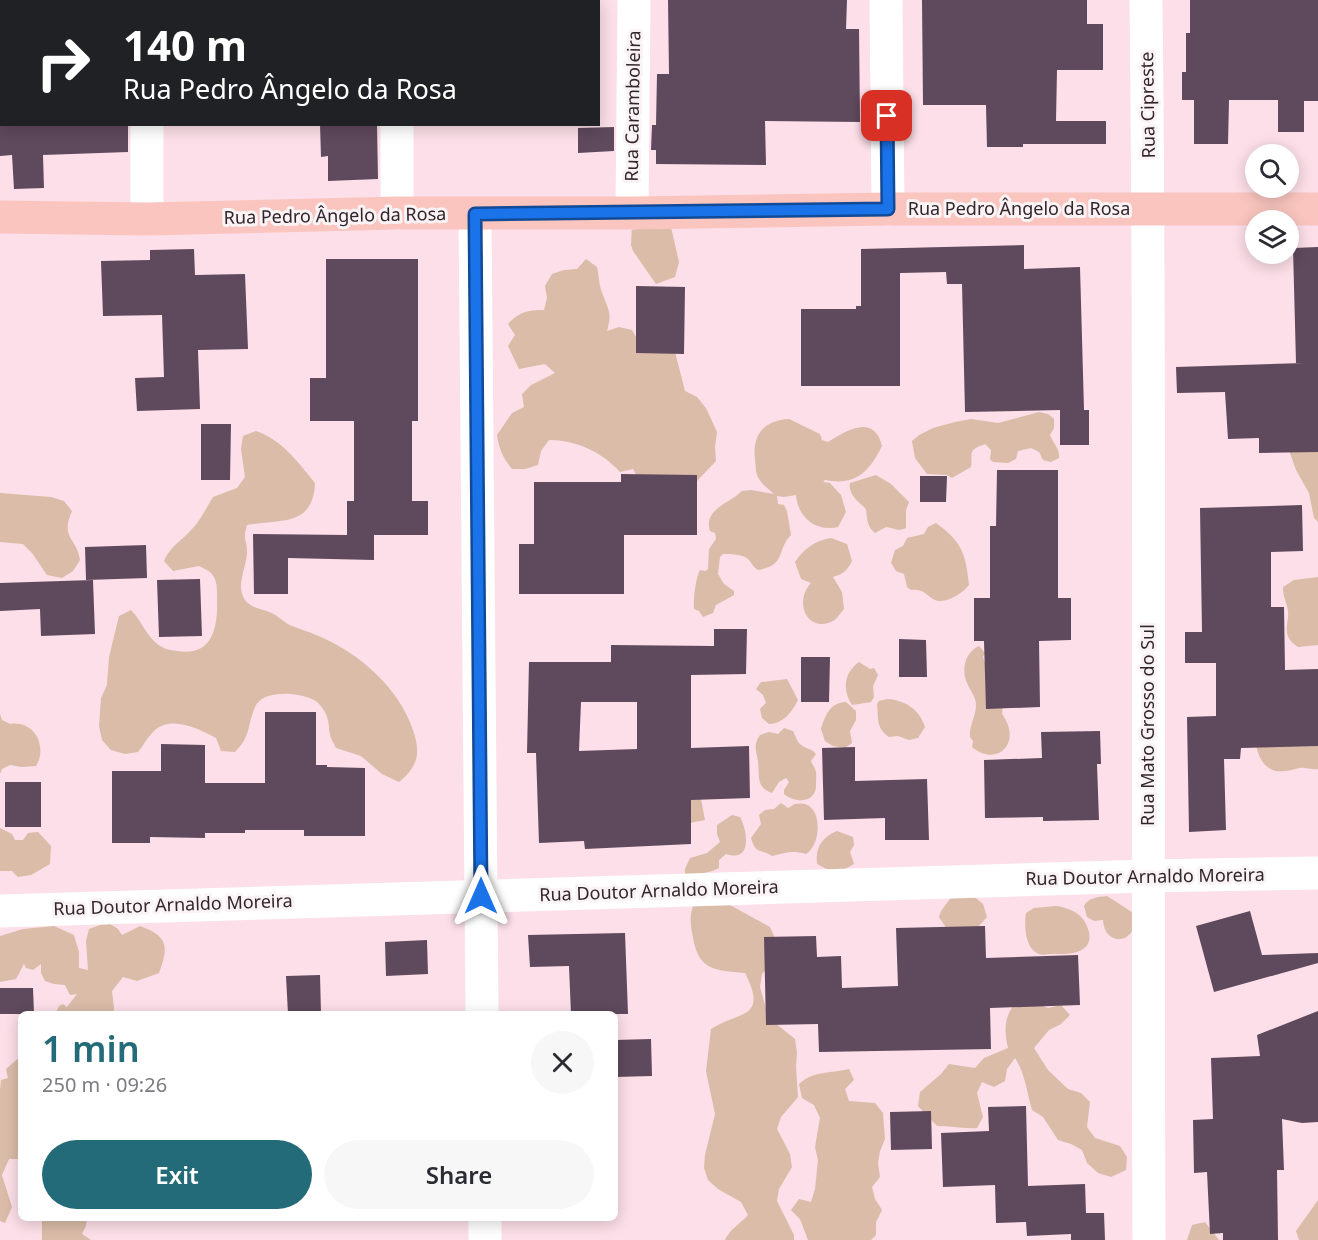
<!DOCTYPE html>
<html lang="en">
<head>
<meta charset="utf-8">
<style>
	body { margin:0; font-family:"Noto Sans",sans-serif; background:#f7f7f7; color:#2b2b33; height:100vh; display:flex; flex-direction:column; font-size:22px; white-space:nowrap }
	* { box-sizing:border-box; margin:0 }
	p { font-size:20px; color:#7c7c81 }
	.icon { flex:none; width:33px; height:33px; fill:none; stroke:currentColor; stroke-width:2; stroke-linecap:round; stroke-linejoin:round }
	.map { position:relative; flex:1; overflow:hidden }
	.panel { position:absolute; left:18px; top:1011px; width:600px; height:210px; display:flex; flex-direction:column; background:#fff; border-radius:9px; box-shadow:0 3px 15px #0003 }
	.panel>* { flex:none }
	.top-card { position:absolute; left:0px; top:0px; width:600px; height:126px; box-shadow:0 3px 15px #0003; background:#202124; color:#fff; overflow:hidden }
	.controls { position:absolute; left:1245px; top:144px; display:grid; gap:12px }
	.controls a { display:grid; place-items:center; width:54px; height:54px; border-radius:50%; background:#fff; box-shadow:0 3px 15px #0003; font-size:30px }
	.pin { position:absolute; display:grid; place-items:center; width:51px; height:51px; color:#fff; margin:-26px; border-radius:12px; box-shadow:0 3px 9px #0006 }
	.me { position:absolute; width:66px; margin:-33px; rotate:0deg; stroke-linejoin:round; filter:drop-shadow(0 0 4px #0008) }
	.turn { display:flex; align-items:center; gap:21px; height:126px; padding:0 24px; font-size:27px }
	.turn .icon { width:78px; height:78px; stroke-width:2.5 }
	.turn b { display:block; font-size:42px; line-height:51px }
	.round { display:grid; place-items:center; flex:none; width:63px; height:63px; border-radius:32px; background:#f7f7f7 }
	.overview { display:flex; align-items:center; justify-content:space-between; height:102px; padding:0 24px }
	h1 { font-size:36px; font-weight:600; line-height:45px; color:#246b79 }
	.action { display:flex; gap:12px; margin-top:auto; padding:12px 24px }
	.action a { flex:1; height:69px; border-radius:36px; background:#246b79; color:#fff; font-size:24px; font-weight:600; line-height:69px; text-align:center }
	.action a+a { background:#f7f7f7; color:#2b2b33 }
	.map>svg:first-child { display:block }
</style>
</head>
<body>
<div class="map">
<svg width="1318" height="1240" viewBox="0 0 1318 1240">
	<rect width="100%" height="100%" fill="#fcdfe8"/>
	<g fill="#dabca8">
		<polygon points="632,224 671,227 679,262 675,277 656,284 633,251 631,245"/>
		<path d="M 586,259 L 597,267 C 599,276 599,287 603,295 C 609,311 612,314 607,331 L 619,327 L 632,330 L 639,342 L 675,352 L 685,391 L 697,397 L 706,408 L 717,432 L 715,447 L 716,461 L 697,481 L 639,480 L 633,469 L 620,472 C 602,452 576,440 549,440 L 541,451 L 538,465 L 525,469 L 512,469 C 503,458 499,449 497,435 L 512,413 L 524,407 L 522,394 L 531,385 L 555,373 L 545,364 L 519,369 L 508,346 L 515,335 L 508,324 C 519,312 528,310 544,310 L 547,298 L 545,286 L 552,274 L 564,270 L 577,269 Z"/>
		<polygon points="1318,400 1318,522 1314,518 1309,493 1296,470 1281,428"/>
		<path d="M 1039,412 L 1048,414 L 1054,419 L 1054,428 L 1050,435 C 1053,443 1060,449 1059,458 L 1051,462 L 1043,460 L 1039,452 L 1031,448 L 1018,451 L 1016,459 L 1008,463 L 993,462 L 990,459 L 991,450 L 985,444 C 967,451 973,451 971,467 L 952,478 L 947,475 L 927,474 L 915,458 L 912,441 L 919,435 L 933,428 L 955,422 L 971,419 L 998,423 Z"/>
		<path d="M 789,419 L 820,434 L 822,440 L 828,442 C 846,431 874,413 882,446 C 869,472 856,486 825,480 L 823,482 L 830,483 L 841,495 L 846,512 L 838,527 C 816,532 798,518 796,495 L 784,497 L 777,496 L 778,504 L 784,505 L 787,511 L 791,535 C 776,550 787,565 758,570 C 753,567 752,563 748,559 C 741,554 731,554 723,554 L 720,557 L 718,574 L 724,584 L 734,591 L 734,595 L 716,605 L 713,613 L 703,617 L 699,611 L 694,609 C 693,599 696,577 700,570 L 705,571 L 708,569 L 709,549 L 716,539 L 715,533 L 710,531 C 703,509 730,503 742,491 L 751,490 L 774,494 C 769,489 761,484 758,477 C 755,472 756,465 755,459 C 752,435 764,420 789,419 Z"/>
		<path d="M 256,431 C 282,440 298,462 315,483 C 313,527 281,519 247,525 C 242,541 247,539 247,551 C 247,567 235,586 245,600 C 252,609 261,608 269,612 C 278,615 284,623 292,626 C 299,629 307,631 314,634 C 357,651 398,686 413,730 C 421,754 418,766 399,782 L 382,774 L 361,756 L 336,748 C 334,744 331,739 330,735 C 328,725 330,719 323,709 C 321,706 317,701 314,700 C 299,692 262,689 255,707 C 247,726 251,736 235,752 L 221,751 L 216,738 C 199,729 170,714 153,732 C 147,738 143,746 138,752 L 125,754 L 111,750 L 102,740 L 99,726 L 101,698 L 107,685 L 109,657 L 119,616 L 131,610 C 142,621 148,641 164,648 C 167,650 173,650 177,651 C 212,657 218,628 217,600 C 217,591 218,580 211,573 C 208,570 203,568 199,566 L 173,571 L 164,561 C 172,544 181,542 192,529 C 201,520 206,508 213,497 L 237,488 L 245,477 L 241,449 L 243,436 Z"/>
		<path d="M 876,475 L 891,484 L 909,502 L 906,510 L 906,528 C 898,532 894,528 886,527 L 875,533 C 867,527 867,518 866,509 C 858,501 848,495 850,483 Z"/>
		<path d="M 0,493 L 51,497 L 64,501 L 72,511 C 60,539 76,536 80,560 L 73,571 L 62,578 L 47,575 L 32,553 L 23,544 L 0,542 Z"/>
		<path d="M 936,523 C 962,542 966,554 969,585 C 963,593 944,606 933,599 C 924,593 923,589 911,590 L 907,587 L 904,574 L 896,571 L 891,563 L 895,550 L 903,546 L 907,538 L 924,534 L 928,527 Z"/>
		<path d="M 831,538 L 847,544 L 852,561 C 847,571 843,574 833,577 L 842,592 L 844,609 C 840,613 837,620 831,622 C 806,632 794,601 811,583 L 801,579 L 795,562 C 805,548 814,541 831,538 Z"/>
		<path d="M 1318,577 L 1318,645 L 1298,647 C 1278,634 1292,622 1287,606 C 1285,599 1283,595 1283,587 L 1294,580 Z"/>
		<path d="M 979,646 L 985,653 L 983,657 L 985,663 L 1003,706 L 1002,714 C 1023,743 997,768 972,747 L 973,741 L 970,737 C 969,726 976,716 976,705 C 976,696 970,691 967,683 C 961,670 965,652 979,646 Z"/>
		<path d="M 859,662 L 870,669 L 874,668 L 878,675 L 873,686 L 874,697 L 871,702 L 852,705 C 842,689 844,673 859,662 Z"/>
		<path d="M 787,679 L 798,700 C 792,712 783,724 769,724 L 762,718 L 760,709 L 766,703 L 763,695 L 756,689 L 761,682 Z"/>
		<path d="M 887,699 C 905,700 920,710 925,727 L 918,738 L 909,740 L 898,736 L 889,737 C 875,727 879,718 877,704 L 879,701 Z"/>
		<path d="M 846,702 L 856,711 L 856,720 L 850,731 L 852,743 L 845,748 L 833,746 L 825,741 L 821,729 C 825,716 830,702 846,702 Z"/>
		<path d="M 0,714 L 2,720 L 10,724 C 34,720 48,746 36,766 L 22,767 L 10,765 L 2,769 L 0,774 Z"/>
		<path d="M 784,728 L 793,731 C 795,735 797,741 800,744 C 805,749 811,748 816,754 L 811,761 C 812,764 814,766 815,769 C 817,773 816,780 816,784 C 817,803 796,804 784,794 L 784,790 L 789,782 L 786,778 L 779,782 L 772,793 C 755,787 760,775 758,761 C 756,750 753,745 760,735 L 769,732 L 778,734 Z"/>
		<path d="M 1254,735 L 1318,741 L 1318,769 C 1312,770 1305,767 1299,768 C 1294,769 1289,771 1285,771 C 1262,774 1257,753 1254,735 Z"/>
		<polygon points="651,795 701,799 705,820 690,823"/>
		<path d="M 781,803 L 788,808 C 791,807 793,804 796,804 C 823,798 823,844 806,854 C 791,850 786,853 772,856 C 760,848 756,855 751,838 L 761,824 L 759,815 L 765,810 L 774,809 Z"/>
		<path d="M 732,815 L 740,817 C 748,832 752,863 726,854 L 719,860 L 719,868 C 707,874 698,874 685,874 L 685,869 L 690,858 L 707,853 L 720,842 L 717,834 L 717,825 Z"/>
		<polygon points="0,828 12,834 15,840 23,840 28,833 38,832 51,846 50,864 31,875 18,877 12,871 0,871"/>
		<path d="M 837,831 L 853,837 L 854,845 L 850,852 L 854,864 C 841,873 830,872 817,864 C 815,848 822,837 837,831 Z"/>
		<polygon points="970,893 983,904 987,917 974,931 949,932 939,917 941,911 953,895"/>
		<path d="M 1107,896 L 1138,916 C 1137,921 1136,926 1133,930 C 1123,946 1104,940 1103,920 L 1094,921 L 1087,917 L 1084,906 C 1088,898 1097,897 1107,896 Z"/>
		<path d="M 721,900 L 770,927 L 778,945 L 771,964 L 762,974 L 760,987 L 767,1012 L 775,1023 L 795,1039 L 797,1053 L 796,1066 L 798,1097 L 781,1117 L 777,1129 L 790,1154 L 792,1167 L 779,1189 L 777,1201 L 794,1235 L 794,1240 L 725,1240 C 729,1230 740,1224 748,1215 L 741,1202 L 718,1189 L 708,1180 L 704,1168 L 705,1155 L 715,1114 L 706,1071 L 711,1029 C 738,1011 769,1020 745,973 C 715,970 699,971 693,938 C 690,922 689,916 695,901 Z"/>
		<path d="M 1056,906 C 1069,908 1080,912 1086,924 C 1098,949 1077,955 1057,954 C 1051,953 1043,956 1039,954 C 1025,949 1024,925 1026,913 L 1034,908 Z"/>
		<path d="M 110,924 L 118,929 L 122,935 L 140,926 C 168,936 169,947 159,973 L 137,981 L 123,977 L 112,991 L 114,1008 L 113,1014 L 55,1014 L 59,1006 L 63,1004 L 67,1007 L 77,994 L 70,995 L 65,985 L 54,984 L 45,981 L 41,973 L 41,964 L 33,970 L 26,968 L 24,964 L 16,979 L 0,982 L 0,936 L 23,929 L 54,926 L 74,935 L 79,952 L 79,968 L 88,970 L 86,941 L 89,929 L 100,925 Z"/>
		<path d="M 1020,997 L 1048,1008 L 1061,1005 L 1070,1015 L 1061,1024 L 1049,1030 L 1034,1048 L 1048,1070 L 1068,1089 L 1081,1093 L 1090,1102 L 1087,1127 L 1095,1138 L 1120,1146 L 1127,1157 L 1126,1170 L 1111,1177 L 1098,1173 L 1087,1163 L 1082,1150 L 1071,1144 L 1058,1140 L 1043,1117 L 1032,1110 C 1027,1093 1025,1073 1015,1058 L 1007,1069 L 1005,1081 L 994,1087 L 982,1082 L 977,1093 L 983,1117 L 977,1128 C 963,1129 951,1126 937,1126 L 918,1106 L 920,1092 L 941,1074 L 949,1064 L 975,1068 L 984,1058 L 1008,1048 C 1003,1026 1005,1014 1020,997 Z"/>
		<polygon points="21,1056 21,1159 9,1159 2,1175 12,1207 5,1223 0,1221 0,1090 1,1080 8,1078 6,1069"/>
		<path d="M 849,1069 L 854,1080 L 845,1089 L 849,1101 L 875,1103 L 883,1113 L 885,1139 L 880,1151 L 878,1163 L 880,1177 L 872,1187 L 875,1199 L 882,1210 L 876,1222 L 876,1235 L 871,1240 L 808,1240 L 800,1219 L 791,1210 L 799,1199 L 811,1202 L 815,1189 L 818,1160 L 815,1147 L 820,1118 L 814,1105 L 802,1098 L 799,1084 C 815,1070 829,1074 849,1069 Z"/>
		<polygon points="1318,1200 1318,1240 1299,1240 1296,1231"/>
		<polygon points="42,1218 87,1218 86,1226 82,1234 91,1240 42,1240"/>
		<polygon points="1205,1222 1219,1240 1187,1240 1192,1225"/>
	</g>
	<g fill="#5f495d" fill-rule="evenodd">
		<polygon points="668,0 847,0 846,29 859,29 860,122 765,121 766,165 656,164 656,150 651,150 652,125 656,125 657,74 669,74"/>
		<polygon points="922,0 1087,0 1087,24 1103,24 1103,70 1057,70 1056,121 1106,121 1106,144 1023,144 1023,147 987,147 986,105 923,105"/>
		<polygon points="1190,0 1318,0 1318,101 1304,101 1304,132 1278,132 1278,100 1229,100 1228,144 1194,144 1194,100 1182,100 1182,72 1186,72 1186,33 1190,33"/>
		<polygon points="0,124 128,124 128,152 43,155 44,188 14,189 12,155 0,156"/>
		<polygon points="320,124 377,124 378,179 328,181 328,156 321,157"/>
		<polygon points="614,127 614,151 578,153 578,128"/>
		<polygon points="1024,245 1024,269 1080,267 1084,410 1089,410 1089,445 1060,445 1060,410 965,412 962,284 947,284 946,272 900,273 900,386 801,386 801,309 856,309 856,306 861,306 861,249"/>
		<polygon points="1318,247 1318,452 1259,453 1259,438 1228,439 1225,392 1177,393 1176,367 1304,363 1296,363 1293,248"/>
		<polygon points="194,249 195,275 245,274 248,349 198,350 200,409 137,411 135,378 164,377 162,315 103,316 101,261 150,260 150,250"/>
		<polygon points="326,259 418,259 418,421 412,421 412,501 428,501 428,535 374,535 374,560 288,558 288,594 254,594 253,534 347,535 347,501 354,501 354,421 310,421 310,378 326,378"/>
		<polygon points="636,286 685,287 684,354 636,353"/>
		<polygon points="201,424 231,424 230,480 201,480"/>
		<polygon points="997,470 1058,470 1058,598 1071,598 1071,640 1039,641 1040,707 986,709 984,641 974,641 974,598 990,598 990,526 996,526"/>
		<polygon points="621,474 697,475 697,535 624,535 624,594 519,594 519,544 534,544 534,482 621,482"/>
		<polygon points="920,476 947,476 946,502 920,502"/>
		<polygon points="1302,505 1303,551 1271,552 1271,607 1284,607 1285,670 1318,669 1318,746 1241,748 1240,759 1224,759 1226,830 1189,832 1187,717 1216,716 1216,663 1185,663 1185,632 1202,632 1200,508"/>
		<polygon points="146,545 147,578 86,580 85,547"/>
		<polygon points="200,579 202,636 159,637 157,580"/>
		<polygon points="93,580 95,634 41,636 40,609 0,611 0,583"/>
		<path d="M 714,629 L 747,629 L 746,674 L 691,675 L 691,748 L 749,746 L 750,798 L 691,800 L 691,844 L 585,849 L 584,841 L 539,843 L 536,753 L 527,753 L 529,662 L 611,662 L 611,645 L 714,646 ZM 581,702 L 637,702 L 637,749 L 579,751 Z"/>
		<polygon points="899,639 926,640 927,677 899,677"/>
		<polygon points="801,657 830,657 829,702 801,702"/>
		<polygon points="265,712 316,712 316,765 327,765 327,767 365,768 365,836 304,836 304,830 245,830 245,833 205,833 205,838 150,837 150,843 112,843 112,771 161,771 161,744 205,745 205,783 265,783"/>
		<polygon points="1100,731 1101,764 1097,764 1099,820 1043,821 1043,817 985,818 984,760 1042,758 1041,732"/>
		<polygon points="855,747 855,781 927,779 929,840 885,840 885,818 824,820 822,748"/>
		<rect x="5" y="782" width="36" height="45"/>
		<polygon points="1250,911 1262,955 1318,953 1318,963 1214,992 1196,926"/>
		<polygon points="985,926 986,958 1078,955 1080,1005 990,1008 991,1049 819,1052 818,1024 766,1025 764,937 816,936 817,957 841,956 842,988 898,986 896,928"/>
		<polygon points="625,933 628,1014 571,1014 569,966 530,967 528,935"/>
		<polygon points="427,940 428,974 386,976 385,942"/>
		<polygon points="320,975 321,1014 288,1014 286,976"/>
		<polygon points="0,988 33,988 34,1014 0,1014"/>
		<polygon points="1318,1011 1318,1122 1302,1123 1282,1119 1284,1170 1277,1170 1278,1240 1223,1240 1223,1233 1210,1234 1207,1172 1194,1173 1193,1120 1213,1119 1211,1058 1260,1056 1257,1035"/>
		<polygon points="651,1039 652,1076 615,1077 615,1040"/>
		<polygon points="1026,1106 1028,1186 1085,1184 1086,1213 1104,1213 1105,1240 1071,1240 1071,1234 1027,1236 1026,1222 996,1223 995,1185 943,1187 941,1133 989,1131 988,1107"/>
		<polygon points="931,1111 932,1149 891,1150 890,1112"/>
	</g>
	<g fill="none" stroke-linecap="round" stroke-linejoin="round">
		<g stroke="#fff" stroke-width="33">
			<polyline points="886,0 888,209"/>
			<path d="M 1146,0 C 1151,413 1147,827 1149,1240"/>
			<polyline points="148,2 148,0"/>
			<polyline points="398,2 398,0"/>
			<polyline points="397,213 397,124"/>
			<polyline points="632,213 634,0"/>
			<polyline points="475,214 482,1014"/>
			<polyline points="147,219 147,124"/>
			<polyline points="0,911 1147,876 1318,873"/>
			<polyline points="485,1218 485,1240"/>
		</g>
		<polyline stroke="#fac5bf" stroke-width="33" points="0,217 147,219 397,213 632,213 888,209 1318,209"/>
	</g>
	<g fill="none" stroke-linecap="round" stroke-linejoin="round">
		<g stroke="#114b97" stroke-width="15">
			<polyline id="route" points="481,896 475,214 888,209 887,116"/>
		</g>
		<use href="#route" stroke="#1a73e8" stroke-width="10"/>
	</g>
	<g text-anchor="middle" stroke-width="6" stroke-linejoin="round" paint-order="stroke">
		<g font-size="18" fill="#33262a" stroke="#faf3f5">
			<text transform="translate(1148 105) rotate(-91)" y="6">Rua Cipreste</text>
			<text transform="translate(633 106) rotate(-89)" y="6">Rua Caramboleira</text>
			<text x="1019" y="215">Rua Pedro Ângelo da Rosa</text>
			<text transform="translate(335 216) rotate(-1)" y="6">Rua Pedro Ângelo da Rosa</text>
			<text transform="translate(1148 725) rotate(-90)" y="6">Rua Mato Grosso do Sul</text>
			<text transform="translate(1145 877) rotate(-1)" y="6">Rua Doutor Arnaldo Moreira</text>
			<text transform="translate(659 891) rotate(-2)" y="6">Rua Doutor Arnaldo Moreira</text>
			<text transform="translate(173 905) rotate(-2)" y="6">Rua Doutor Arnaldo Moreira</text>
		</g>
	</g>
</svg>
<div class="controls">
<a><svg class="icon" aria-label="search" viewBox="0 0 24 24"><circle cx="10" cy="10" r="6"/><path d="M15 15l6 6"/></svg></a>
<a><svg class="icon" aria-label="layers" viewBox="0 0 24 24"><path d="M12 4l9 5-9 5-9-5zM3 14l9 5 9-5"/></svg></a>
</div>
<div class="pin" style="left:887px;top:116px;background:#d93025"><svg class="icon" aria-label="arrive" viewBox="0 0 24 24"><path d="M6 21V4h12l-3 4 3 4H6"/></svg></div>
<svg class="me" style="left:481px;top:896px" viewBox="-20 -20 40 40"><path d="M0-17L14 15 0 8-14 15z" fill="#1a73e8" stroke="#fff" stroke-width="4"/></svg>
<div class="top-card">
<div class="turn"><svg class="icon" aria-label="right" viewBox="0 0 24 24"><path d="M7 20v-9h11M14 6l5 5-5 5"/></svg><div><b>140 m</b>Rua Pedro Ângelo da Rosa</div></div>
</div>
<section class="panel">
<div class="overview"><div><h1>1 min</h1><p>250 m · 09:26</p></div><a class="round"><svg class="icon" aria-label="close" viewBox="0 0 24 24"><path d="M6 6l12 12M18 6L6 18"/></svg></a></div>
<div class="action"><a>Exit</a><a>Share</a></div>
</section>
</div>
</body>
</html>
